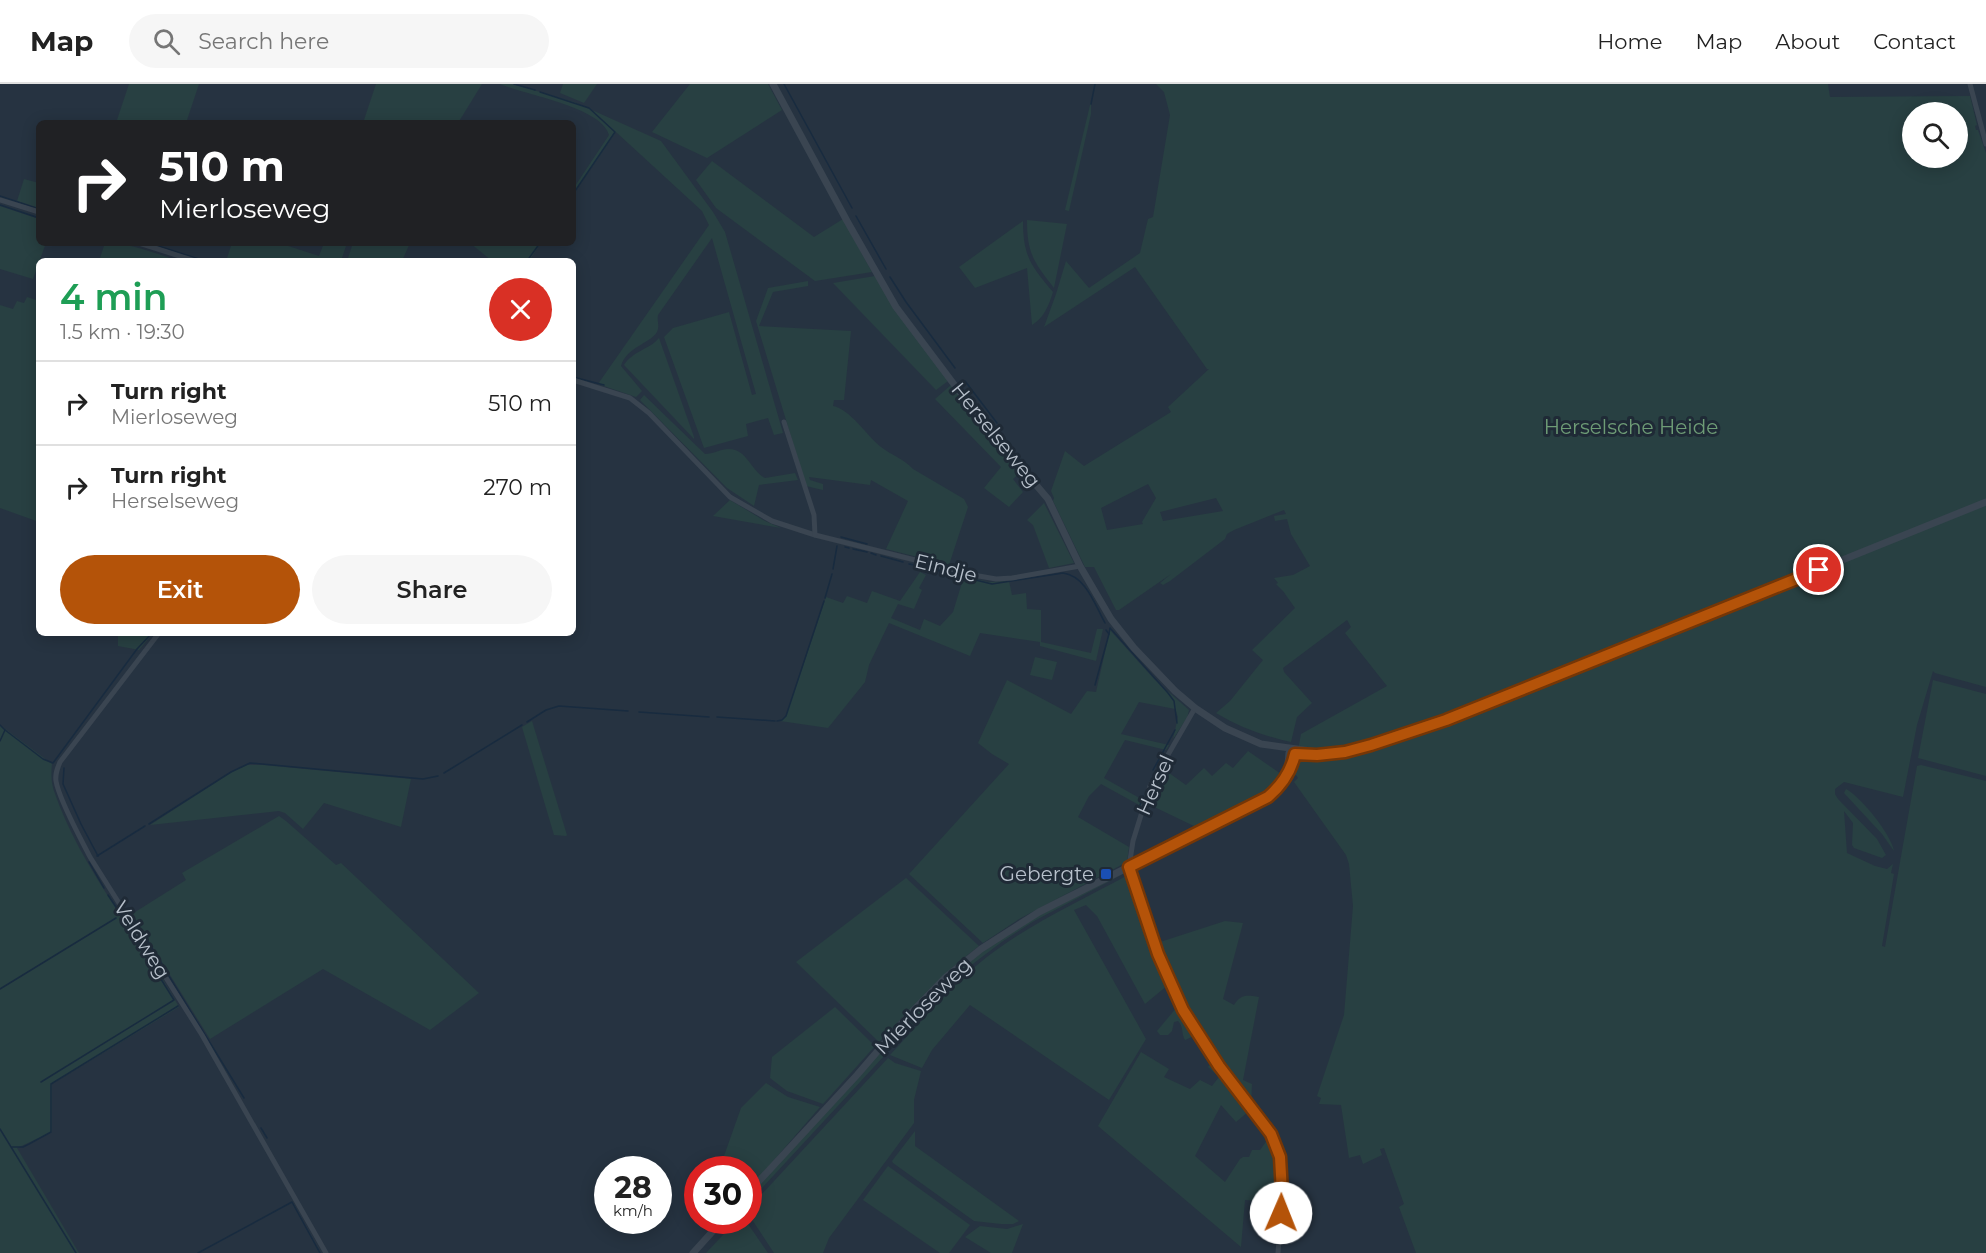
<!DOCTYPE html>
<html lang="en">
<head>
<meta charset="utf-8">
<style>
	body { margin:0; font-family:Montserrat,sans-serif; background:#f6f6f6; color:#222; height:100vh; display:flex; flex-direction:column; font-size:22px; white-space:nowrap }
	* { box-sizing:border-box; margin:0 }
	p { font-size:20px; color:#767676 }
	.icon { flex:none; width:33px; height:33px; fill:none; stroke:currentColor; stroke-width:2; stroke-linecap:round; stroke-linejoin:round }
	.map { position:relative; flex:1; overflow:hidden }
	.side { position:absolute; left:36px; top:174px; width:540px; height:378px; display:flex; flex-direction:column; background:#fff; border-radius:9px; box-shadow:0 3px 15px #0003 }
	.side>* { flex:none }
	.top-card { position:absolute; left:36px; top:36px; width:540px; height:126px; border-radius:9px; box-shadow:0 3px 15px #0003; background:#202124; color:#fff; overflow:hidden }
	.buttons { position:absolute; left:1902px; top:18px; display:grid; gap:12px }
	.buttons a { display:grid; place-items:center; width:66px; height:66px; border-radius:50%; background:#fff; box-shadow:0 3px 15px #0003; font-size:30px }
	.speed { position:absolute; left:594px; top:1072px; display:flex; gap:12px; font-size:30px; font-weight:700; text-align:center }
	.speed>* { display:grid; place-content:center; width:78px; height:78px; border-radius:50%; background:#fff; box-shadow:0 3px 15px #0003; line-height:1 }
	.speed small { font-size:15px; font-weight:400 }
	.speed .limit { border:9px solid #d22; background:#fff; color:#111 }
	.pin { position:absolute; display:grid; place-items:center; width:51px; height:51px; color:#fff; margin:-26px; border:3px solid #fff; border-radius:50%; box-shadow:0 2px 6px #0007 }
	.me { position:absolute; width:66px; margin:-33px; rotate:1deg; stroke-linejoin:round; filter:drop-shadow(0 0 4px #0008) }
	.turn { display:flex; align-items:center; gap:21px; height:126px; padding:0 24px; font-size:27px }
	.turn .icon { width:78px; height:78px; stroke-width:2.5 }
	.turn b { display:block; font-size:42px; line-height:51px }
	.round { display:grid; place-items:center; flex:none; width:63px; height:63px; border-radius:32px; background:#f6f6f6 }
	.headline { display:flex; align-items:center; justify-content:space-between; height:102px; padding:0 24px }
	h1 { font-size:36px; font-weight:600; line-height:45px; color:#1e9e55 }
	.button { display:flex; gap:12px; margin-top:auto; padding:12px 24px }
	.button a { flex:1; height:69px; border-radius:36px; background:#b45309; color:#fff; font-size:24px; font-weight:600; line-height:69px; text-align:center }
	.button a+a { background:#f6f6f6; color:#222 }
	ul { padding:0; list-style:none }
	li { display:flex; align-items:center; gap:18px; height:84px; padding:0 24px; border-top:2px solid #e0e0e0 }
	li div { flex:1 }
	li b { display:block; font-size:22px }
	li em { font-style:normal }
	header { display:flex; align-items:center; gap:36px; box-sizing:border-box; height:84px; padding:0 30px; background:#fff; border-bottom:2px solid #e0e0e0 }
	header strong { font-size:28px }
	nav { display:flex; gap:33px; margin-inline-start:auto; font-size:21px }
	.search { width:420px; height:54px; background:#f6f6f6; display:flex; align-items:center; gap:15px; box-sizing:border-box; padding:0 21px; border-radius:33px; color:#767676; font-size:22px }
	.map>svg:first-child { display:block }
</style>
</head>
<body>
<header>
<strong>Map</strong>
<div class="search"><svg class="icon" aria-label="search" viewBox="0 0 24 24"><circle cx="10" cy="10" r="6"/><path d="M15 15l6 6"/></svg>Search here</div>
<nav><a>Home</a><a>Map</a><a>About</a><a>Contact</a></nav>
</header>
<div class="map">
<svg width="1986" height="1169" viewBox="0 0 1986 1169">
	<rect width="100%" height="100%" fill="#263341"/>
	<g fill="#284042" fill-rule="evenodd">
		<polygon points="129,0 199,0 186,39 116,39"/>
		<polygon points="376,0 482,0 458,39 363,39"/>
		<path d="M 500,0 L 513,0 L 574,18 L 661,57 L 713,128 L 725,148 L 783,349 L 774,351 L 768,334 L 746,340 L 748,352 L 704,364 L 664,253 L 673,244 L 729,228 L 752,311 L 756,310 L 712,154 L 658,231 C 657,236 659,241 658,245 C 655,259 627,261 621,282 L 642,307 L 636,313 L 598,300 L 709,141 L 702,127 L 616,48 L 573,111 L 573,105 L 609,51 C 602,23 525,11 500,0 Z"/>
		<polygon points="563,0 597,0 584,19 560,9"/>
		<polygon points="690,0 768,0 782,26 707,74 652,48"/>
		<path d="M 1156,0 L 1828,0 L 1830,13 L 1970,12 L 1977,41 L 1975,42 L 1976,46 L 1978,46 L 1986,69 L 1986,603 L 1935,589 L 1933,587 L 1917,641 L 1903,713 L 1844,698 L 1835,705 L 1835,710 L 1838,715 L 1877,755 L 1886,771 L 1882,774 L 1854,764 L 1852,761 L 1853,739 L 1844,727 L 1847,769 L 1875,782 L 1887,785 L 1893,780 L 1891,789 L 1894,790 L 1882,862 L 1885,863 L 1917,682 L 1921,681 L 1986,697 L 1986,1169 L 1416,1169 L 1399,1123 L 1404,1120 L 1384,1064 L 1380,1065 L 1382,1071 L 1363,1080 L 1360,1071 L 1349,1074 L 1341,1021 L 1319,1020 L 1321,1014 L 1317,1012 L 1344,931 L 1353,822 L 1349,780 L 1346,771 L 1294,698 L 1298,694 L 1296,691 L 1290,695 L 1294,688 L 1301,650 L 1387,602 L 1345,549 L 1351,543 L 1347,536 L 1283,584 L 1284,588 L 1312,619 L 1297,633 L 1291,658 C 1264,652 1239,643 1216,629 L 1230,617 L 1263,576 L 1252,566 L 1295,524 L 1283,507 L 1276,500 L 1278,499 L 1274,494 L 1293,491 L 1310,482 L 1291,450 L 1287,435 L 1275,437 L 1274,432 L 1286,430 L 1284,426 L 1234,446 L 1227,450 L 1225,455 L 1170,497 L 1163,501 L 1160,499 L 1171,490 L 1119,526 L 1116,526 L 1094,483 L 1085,483 L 1053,417 L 1054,414 L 1051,407 L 1065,367 L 1084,382 L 1171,328 L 1168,323 L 1209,285 L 1207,285 L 1135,183 L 1044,243 L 1056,210 L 1066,177 L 1089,204 L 1140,169 L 1148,135 L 1153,133 L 1170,31 L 1164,8 ZM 1912,28 L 1958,28 L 1958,74 L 1912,74 ZM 1148,400 L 1156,414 L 1142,438 L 1143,440 L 1107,446 L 1101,424 ZM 1216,414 L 1223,427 L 1163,437 L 1160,428 Z"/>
		<polygon points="1091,17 1091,30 1069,127 1065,126"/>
		<polygon points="712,77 814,153 843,135 872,188 815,197 716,124 696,96"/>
		<polygon points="24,95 39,99 39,124 17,117"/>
		<polygon points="0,122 39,135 39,159 46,159 33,195 0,185"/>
		<path d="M 1027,136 L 1067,140 L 1054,204 C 1034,178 1027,170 1027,136 Z"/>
		<path d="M 1023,137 C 1023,172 1031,182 1053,208 C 1049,221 1044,234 1032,241 L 1027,184 L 975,204 L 959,183 Z"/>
		<path d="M 105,159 C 131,159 154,169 179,177 L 99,177 Z"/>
		<polygon points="232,159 279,159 319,172 324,159 347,159 341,177 226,177"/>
		<polygon points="353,159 410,159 402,177 347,177"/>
		<polygon points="470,159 528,159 533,161 541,159 529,177 492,177"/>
		<polygon points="875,192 948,297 936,306 833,199"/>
		<path d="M 808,197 L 808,202 L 773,208 L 759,242 L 851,247 L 844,316 L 834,316 L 833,322 C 850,325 867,352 881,363 C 891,371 904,375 913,385 L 964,415 L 968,423 L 949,481 L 886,465 L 908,417 L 871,396 L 870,401 L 809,393 L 810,396 L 823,400 L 823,406 L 806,402 L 756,237 L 768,204 Z"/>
		<polygon points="27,213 39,217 39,438 0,424 0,221 13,225 17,217 24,219"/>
		<path d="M 659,254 L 694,353 L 694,355 L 624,281 C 634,266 649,266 659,254 Z"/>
		<polygon points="951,301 1023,386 1013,395 1023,408 1009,423 984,404 1001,383 935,315"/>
		<path d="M 644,311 L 705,370 C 713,370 721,365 729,365 C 747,365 751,387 765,394 L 795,389 L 798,396 L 759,401 L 754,422 L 727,404 L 640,316 Z"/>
		<polygon points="730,416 765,437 781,444 713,432"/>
		<polygon points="1044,419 1074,479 1049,484 1033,441 1027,436"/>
		<polygon points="920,488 926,491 919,504 922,506 914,525 898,520 891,534 920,546 924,535 940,542 953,528 964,492 988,498 1009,497 1012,511 1026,509 1027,525 1041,526 1041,558 1091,569 1097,545 1103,545 1096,577 1040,562 1040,558 980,549 970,572 889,539 869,581 865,598 828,644 780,637 786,632 826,513 843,519 847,512 867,519 872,507 900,517"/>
		<polygon points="1110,546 1155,596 1189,626 1187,634 1173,655 1178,633 1175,625 1139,618 1121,650 1169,661 1166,666 1125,656 1104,694 1143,716 1141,722 1101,700 1089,712 1078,733 1129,763 1127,778 1019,835 983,859 909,790 1009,680 992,670 978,659 1007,596 1071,630 1087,607 1096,608"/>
		<polygon points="118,549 153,549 139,566 118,562"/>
		<polygon points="1035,573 1057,578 1052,596 1030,591"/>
		<polygon points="1933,596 1986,610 1986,692 1918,674"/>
		<polygon points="532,637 567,751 566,752 554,751 522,643"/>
		<path d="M 0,641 L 52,680 C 51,689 51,698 54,707 C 81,786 139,851 179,923 L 52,1000 L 52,1048 L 17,1064 L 79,1169 L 0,1169 Z"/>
		<polygon points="1248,667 1281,690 1274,702 1196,743 1146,719 1162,684 1186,701 1204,684 1212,692 1226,679 1233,684"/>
		<polygon points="247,681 263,681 411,695 401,743 324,719 303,745 285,729 279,727 150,741 235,686"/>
		<path d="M 1846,705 C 1861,713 1891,750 1894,767 L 1882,750 L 1844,709 Z"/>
		<polygon points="279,732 286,737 336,781 341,779 479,909 430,946 323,885 210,955 132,830 186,796 182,789"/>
		<polygon points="1127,788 1034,837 1003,857 974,879 946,905 749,1118 749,1113 752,1109 903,940 957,885 1023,839"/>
		<path d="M 1128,791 L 1168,901 L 1145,920 L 1097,832 L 1086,821 L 1074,826 L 1146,955 L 1109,1016 L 970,921 L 932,966 L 922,984 L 890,971 C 918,941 945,909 976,882 C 1020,844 1077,819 1128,791 Z"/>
		<path d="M 906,794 L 979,862 C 939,892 913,923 879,958 L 796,878 Z"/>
		<path d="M 1225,837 L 1243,839 L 1223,915 L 1234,921 C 1241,910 1246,911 1259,913 L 1243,996 L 1252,1000 L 1251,1021 L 1202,955 L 1180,919 L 1157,859 Z"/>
		<polygon points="835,923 875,962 823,1020 787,1007 770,994 772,973"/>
		<path d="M 1177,923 L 1194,952 L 1185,956 C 1181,950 1184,943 1178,937 L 1174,938 L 1172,947 L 1168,951 L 1160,951 L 1157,947 Z"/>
		<path d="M 1141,968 L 1169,985 L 1164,993 L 1190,1005 L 1200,996 L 1212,1002 L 1219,993 L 1208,983 L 1212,979 L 1249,1027 L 1236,1038 L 1221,1021 L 1195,1072 L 1225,1098 L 1240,1075 L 1243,1073 L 1249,1073 L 1252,1066 L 1260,1066 L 1268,1055 C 1281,1083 1278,1115 1277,1146 L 1272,1145 L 1272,1118 L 1245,1116 L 1241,1163 L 1098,1042 Z"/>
		<polygon points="888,974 895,979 921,987 914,1016 914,1039 829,1154 823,1169 774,1169 749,1131 749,1124"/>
		<polygon points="766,999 788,1013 820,1023 749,1105 748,1086 719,1086 741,1024"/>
		<polygon points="915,1047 915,1062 1019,1137 1013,1140 1001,1140 974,1137 893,1079 892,1077"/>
		<polygon points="888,1082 970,1141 949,1169 940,1169 863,1116"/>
		<polygon points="736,1137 746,1137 768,1169 706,1169"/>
		<polygon points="1023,1140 1012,1169 991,1169 965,1153 980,1142 1007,1145"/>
	</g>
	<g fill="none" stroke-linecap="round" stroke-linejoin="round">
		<g stroke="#182b3f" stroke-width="1.5">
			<polyline points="514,0 535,6"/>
			<polyline points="784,0 852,124"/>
			<polyline points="540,8 589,24 615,48 573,110"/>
			<polyline points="1091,20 1095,0"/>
			<polyline points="0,112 39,125"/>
			<polyline points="0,121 39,134"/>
			<polyline points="856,132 886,185"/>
			<polyline points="149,159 205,177"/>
			<polyline points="527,177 540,159"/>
			<polyline points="890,193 906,218 955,284"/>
			<polyline points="573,293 604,301"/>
			<polyline points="965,297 997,339"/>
			<polyline points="841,453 867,460"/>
			<polyline points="845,463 849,464"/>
			<polyline points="853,465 867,468"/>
			<polyline points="871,469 876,471"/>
			<polyline points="881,472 903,478"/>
			<polyline points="909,480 929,484"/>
			<polyline points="833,485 837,462"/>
			<polyline points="935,486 949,489"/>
			<path d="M 955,491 L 992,500 L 1063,489 C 1086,492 1095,521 1105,539"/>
			<polyline points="825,514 832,490"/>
			<polyline points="1106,546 1109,550 1110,544 1168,609 1174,617 1177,639"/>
			<polyline points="1095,601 1109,550"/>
			<polyline points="639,628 709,633"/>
			<polyline points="717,633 775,637"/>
			<polyline points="777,637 782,636 786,632 824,517"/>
			<polyline points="527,638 546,626 559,622 628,627"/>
			<polyline points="0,641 5,646 0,657"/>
			<polyline points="5,646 43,675 53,679 137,565 152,549"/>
			<polyline points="64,684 63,700 81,740 98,772"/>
			<polyline points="1153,686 1175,646"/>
			<polyline points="444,689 522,641"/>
			<polyline points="1140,721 1143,712"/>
			<polyline points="149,740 231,688 250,679 423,695 438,692"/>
			<polyline points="97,772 145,742"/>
			<polyline points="89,778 104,804"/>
			<polyline points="108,811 120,829"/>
			<polyline points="129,827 140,846"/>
			<polyline points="145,853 244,1014"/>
			<polyline points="0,905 116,834"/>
			<polyline points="41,998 174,916 121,831"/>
			<polyline points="261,1044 267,1054"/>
			<polyline points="0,1045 76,1169"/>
			<polyline points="12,1063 23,1063 29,1060 51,1048 51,1000 178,922"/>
			<polyline points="198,1169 292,1118 320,1169"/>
		</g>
		<g stroke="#3a4551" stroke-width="5">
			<polyline points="1970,0 1986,60"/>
			<polyline points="0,116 39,128"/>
			<polyline points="139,159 195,177"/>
			<polyline points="573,296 630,314 649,329 730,413 772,437 815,451 979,492 996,495 1012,494 1080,482"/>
			<polyline points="784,338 814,431 815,451"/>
			<path d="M 159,549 L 60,678 C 57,685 55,690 56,697 C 59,716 81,755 90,773 L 202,951 L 326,1169"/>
			<path d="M 1195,624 L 1150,702 L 1133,757 L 1129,783 L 1158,870 L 1183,926 L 1219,982 L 1271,1050 C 1287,1088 1281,1129 1278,1169"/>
		</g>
		<g stroke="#3a4551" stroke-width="7">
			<polyline points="773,0 847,137 896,223 977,331 1048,415 1080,482 1111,535 1134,564 1175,607 1195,624 1225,644 1261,660 1325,669"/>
			<polyline points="1321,670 1345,668 1371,661 1446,636 1986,418"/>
			<polyline points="1287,691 1289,669 1292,665"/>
			<path d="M 748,1109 L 857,991 L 908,932 L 946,893 L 981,865 L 1039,828 L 1268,713 C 1280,703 1301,682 1292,665"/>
			<polyline points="693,1169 722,1137"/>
		</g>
	</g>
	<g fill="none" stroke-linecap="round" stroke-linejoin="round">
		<g stroke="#753606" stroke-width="15">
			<path id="route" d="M 1281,1129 L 1282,1109 L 1280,1073 L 1271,1050 L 1219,982 L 1183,926 L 1158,870 L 1129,783 L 1268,713 C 1282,701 1291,688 1295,670 L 1317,671 L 1345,668 L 1371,661 L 1446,636 L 1819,486"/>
		</g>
		<use href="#route" stroke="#b45309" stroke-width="10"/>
	</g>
	<rect fill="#1a4fb4" stroke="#1f2a36" stroke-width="2" x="1100" y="784" width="12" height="12" rx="3"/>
	<g text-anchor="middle" stroke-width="6" stroke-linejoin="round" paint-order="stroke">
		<g font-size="20" fill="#6e9c76" stroke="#1f2a36">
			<text x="1631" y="350">Herselsche Heide</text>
		</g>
		<g font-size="20" fill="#b7c0cb" stroke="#1f2a36">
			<text transform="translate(996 351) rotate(51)" y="7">Herselseweg</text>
			<text transform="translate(946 484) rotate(14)" y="7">Eindje</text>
			<text transform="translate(1155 701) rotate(-66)" y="7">Hersel</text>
			<text transform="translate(142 856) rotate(58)" y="7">Veldweg</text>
			<text transform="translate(923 922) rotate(-45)" y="7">Mierloseweg</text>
		</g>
		<g font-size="20" fill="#b7c0cb" stroke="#1f2a36" text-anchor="end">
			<text x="1094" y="797">Gebergte</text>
		</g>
	</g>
</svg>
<div class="buttons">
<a><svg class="icon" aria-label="search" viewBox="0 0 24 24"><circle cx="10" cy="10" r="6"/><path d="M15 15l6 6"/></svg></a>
</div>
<div class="speed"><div>28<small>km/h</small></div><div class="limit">30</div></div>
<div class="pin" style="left:1819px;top:486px;background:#d93025"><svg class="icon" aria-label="arrive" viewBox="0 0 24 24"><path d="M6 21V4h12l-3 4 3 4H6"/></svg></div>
<svg class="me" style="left:1281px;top:1129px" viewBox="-20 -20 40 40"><circle r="19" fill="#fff"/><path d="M0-13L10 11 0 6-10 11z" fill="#b45309"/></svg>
<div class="top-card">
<div class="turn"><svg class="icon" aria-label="right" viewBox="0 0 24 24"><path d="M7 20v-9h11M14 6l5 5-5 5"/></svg><div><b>510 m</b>Mierloseweg</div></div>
</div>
<section class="side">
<div class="headline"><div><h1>4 min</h1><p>1.5 km · 19:30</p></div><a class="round" style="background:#d93025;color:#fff"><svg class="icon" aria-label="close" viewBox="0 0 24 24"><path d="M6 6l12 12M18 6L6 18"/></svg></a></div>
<ul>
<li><svg class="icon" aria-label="right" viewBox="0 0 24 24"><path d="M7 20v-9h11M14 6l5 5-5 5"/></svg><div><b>Turn right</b><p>Mierloseweg</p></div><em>510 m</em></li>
<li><svg class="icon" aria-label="right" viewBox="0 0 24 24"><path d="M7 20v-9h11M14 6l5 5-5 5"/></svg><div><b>Turn right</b><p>Herselseweg</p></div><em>270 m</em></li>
</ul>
<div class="button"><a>Exit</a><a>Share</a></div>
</section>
</div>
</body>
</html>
